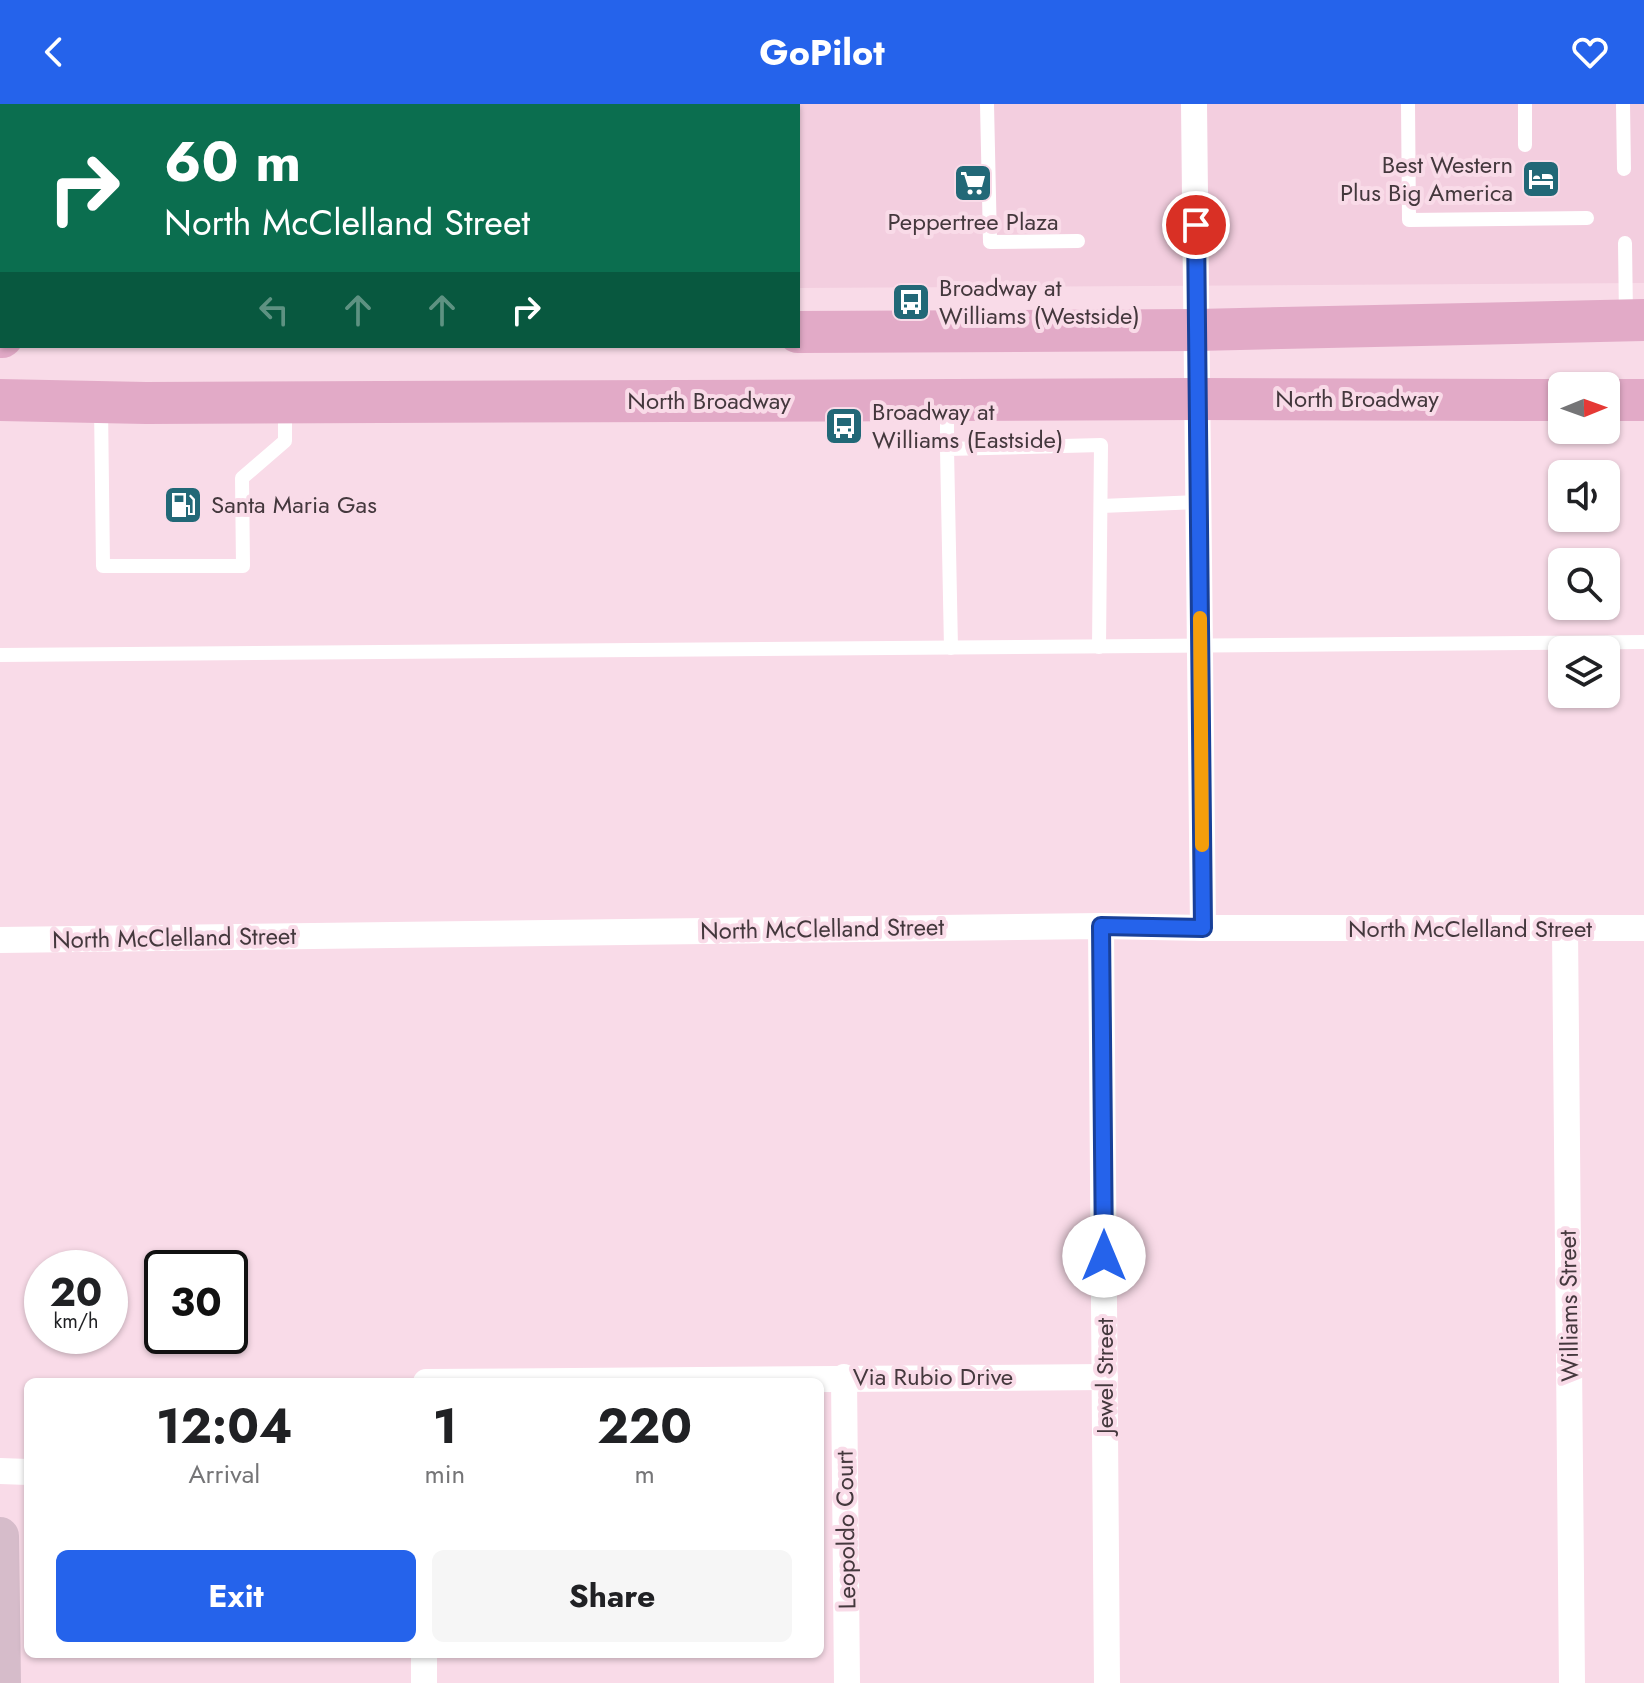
<!DOCTYPE html>
<html lang="en">
<head>
<meta charset="utf-8">
<style>
	body { margin:0; font-family:Jost,sans-serif; background:#f6f6f6; color:#202124; height:100vh; display:flex; flex-direction:column; font-size:30px; white-space:nowrap }
	* { box-sizing:border-box; margin:0 }
	p { font-size:26px; color:#757577 }
	.icon { flex:none; width:44px; height:44px; fill:none; stroke:currentColor; stroke-width:2; stroke-linecap:round; stroke-linejoin:round }
	.map { position:relative; flex:1; overflow:hidden }
	.details { position:absolute; left:24px; top:1274px; width:800px; height:280px; display:flex; flex-direction:column; background:#fff; border-radius:12px; box-shadow:0 2px 6px #0004 }
	.details>* { flex:none }
	.guide { position:absolute; left:0px; top:0px; width:800px; height:244px; box-shadow:0 2px 6px #0004; background:#0b6e4f; color:#fff; overflow:hidden }
	.needle { width:52px; rotate:89deg }
	.tools { position:absolute; left:1548px; top:268px; display:grid; gap:16px }
	.tools a { display:grid; place-items:center; width:72px; height:72px; border-radius:12px; background:#fff; box-shadow:0 2px 6px #0004; font-size:40px }
	.speed { position:absolute; left:24px; top:1146px; display:flex; gap:16px; font-size:40px; font-weight:700; text-align:center }
	.speed>* { display:grid; place-content:center; width:104px; height:104px; border-radius:50%; background:#fff; box-shadow:0 2px 6px #0004; line-height:1 }
	.speed small { font-size:20px; font-weight:400 }
	.speed .limit { border:4px solid #111; border-radius:12px; background:#fff; color:#111 }
	.pin { position:absolute; display:grid; place-items:center; width:68px; height:68px; color:#fff; margin:-34px; border:4px solid #fff; border-radius:50%; box-shadow:0 2px 8px #0007 }
	.me { position:absolute; width:88px; margin:-44px; rotate:0deg; stroke-linejoin:round; filter:drop-shadow(0 0 6px #0008) }
	.turn { display:flex; align-items:center; gap:28px; height:168px; padding:0 32px; font-size:36px }
	.turn .icon { width:104px; height:104px; stroke-width:2.5 }
	.turn b { display:block; font-size:56px; line-height:68px }
	.lanes { display:flex; align-items:center; height:76px; padding:0 32px; background:#0003; justify-content:center; gap:40px; direction:ltr }
	.lanes .off { opacity:.35 }
	.eta { display:flex; justify-content:space-evenly; align-items:center; height:136px; text-align:center }
	.eta b { font-size:48px; font-weight:700; line-height:56px }
	.button { display:flex; gap:16px; margin-top:auto; padding:16px 32px }
	.button a { flex:1; height:92px; border-radius:12px; background:#2563eb; color:#fff; font-size:32px; font-weight:700; line-height:92px; text-align:center }
	.button a+a { background:#f6f6f6; color:#202124 }
	header { display:flex; justify-content:space-between; align-items:center; height:104px; padding:0 32px; background:#2563eb; color:#fff; font-size:36px; font-weight:700 }
	.map>svg:first-child { display:block }
</style>
</head>
<body>
<header><svg class="icon" aria-label="back" viewBox="0 0 24 24"><path d="M15 5l-7 7 7 7"/></svg>GoPilot<svg class="icon" aria-label="heart" viewBox="0 0 24 24"><path d="M12 20l-8-8c-3-5 5-10 8-4 3-6 11-1 8 4z"/></svg></header>
<div class="map">
<svg width="1644" height="1579" viewBox="0 0 1644 1579">
	<rect width="100%" height="100%" fill="#f9dbe8"/>
	<polygon fill="#f3cedf" points="31,0 1644,0 1644,179 798,184 798,2 31,2"/>
	<g fill="none" stroke-linecap="round" stroke-linejoin="round">
		<g stroke="#fff" stroke-width="14">
			<polyline points="231,0 231,2"/>
			<polyline points="780,0 781,2"/>
			<polyline points="987,0 990,138 1078,137"/>
			<polyline points="1408,0 1409,116 1587,114"/>
			<polyline points="1525,0 1525,41"/>
			<polyline points="1623,0 1624,65"/>
			<polyline points="622,2 622,0"/>
			<polyline points="0,73 2,73"/>
			<polyline points="1625,139 1626,212"/>
			<polyline points="947,301 947,345"/>
			<polyline points="101,302 103,462 243,462 242,374 285,337 285,302"/>
			<polyline points="1101,402 1199,398"/>
			<polyline points="951,544 947,345 1101,341 1099,543"/>
			<polyline points="0,551 1644,538"/>
		</g>
		<g stroke="#fff" stroke-width="26">
			<polyline points="1194,0 1203,824"/>
			<polyline points="1101,822 1107,1579"/>
			<polyline points="1565,825 1572,1579"/>
			<polyline points="0,836 1101,822 1203,824 1644,824"/>
			<polyline points="844,1273 847,1579"/>
			<polyline points="426,1278 1105,1273"/>
			<polyline points="0,1367 28,1368"/>
			<polyline points="424,1550 424,1579"/>
		</g>
		<polyline stroke="#d6bcca" stroke-width="38" points="0,1432 2,1579"/>
		<g stroke="#e2aac7" stroke-width="42">
			<polyline points="798,228 1197,226 1644,216"/>
			<polyline points="0,233 2,233"/>
			<polyline points="0,296 146,299 1198,295 1562,296"/>
			<polyline points="1606,296 1644,296"/>
		</g>
	</g>
	<g fill="none" stroke-linecap="round" stroke-linejoin="round">
		<g stroke="#184099" stroke-width="20">
			<polyline id="route" points="1104,1152 1101,822 1203,824 1196,121"/>
		</g>
		<use href="#route" stroke="#2563eb" stroke-width="14"/>
		<polyline stroke="#f59e0b" stroke-width="14" points="1200,514 1202,741"/>
	</g>
	<defs>
		<g id="hotel-square" transform="scale(2)"><rect x="-9" y="-9" width="18" height="18" rx="4" fill="#226877" stroke="#f9dbe8"/><path d="M-6-4.5h1.5V1H6V5H4.5V3h-9V5H-6ZM-4 0a1.8 1.8 0 1 1 3.6 0ZM.5 0V-2.5h3Q6-2.5 6 0Z" fill="#fff"/></g>
		<g id="supermarket-square" transform="scale(2)"><rect x="-9" y="-9" width="18" height="18" rx="4" fill="#226877" stroke="#f9dbe8"/><path d="M-6-5.5h2.5l.6 2H6L4.5 2H-2.5L-4.4-4H-6ZM-1.5 3.2a1.3 1.3 0 1 0 .1 0ZM3 3.2a1.3 1.3 0 1 0 .1 0Z" fill="#fff"/></g>
		<g id="bus-square" transform="scale(2)"><rect x="-9" y="-9" width="18" height="18" rx="4" fill="#226877" stroke="#f9dbe8"/><path d="M-5-6H5V4H4V6H2V4H-2V6H-4V4H-5ZM-3.5-4V0h7V-4ZM-3.5 1.2v1.5H-2V1.2ZM2 1.2v1.5H3.5V1.2Z" fill="#fff"/></g>
		<g id="fuel-square" transform="scale(2)"><rect x="-9" y="-9" width="18" height="18" rx="4" fill="#226877" stroke="#f9dbe8"/><path d="M-5.5-6h7V0h2V4h1.3V-2.5L3-4.5l.8-.8L6-3V5H2.5V1h-1V6h-7ZM-4.2-4.7v3.2H.2V-4.7Z" fill="#fff"/></g>
	</defs>
	<g fill-rule="evenodd">
		<use href="#hotel-square" x="1541" y="75"/>
		<use href="#supermarket-square" x="973" y="79"/>
		<use href="#bus-square" x="911" y="198"/>
		<use href="#bus-square" x="844" y="322"/>
		<use href="#fuel-square" x="183" y="401"/>
	</g>
	<g text-anchor="middle" stroke-width="8" stroke-linejoin="round" paint-order="stroke">
		<g font-size="24" fill="#44383d" stroke="#f9dbe8" text-anchor="start">
			<text x="1513" y="69" text-anchor="end">Best Western<tspan x="1513" dy="28">Plus Big America</tspan></text>
			<text x="973" y="126" text-anchor="middle">Peppertree Plaza</text>
			<text x="939" y="192">Broadway at<tspan x="939" dy="28">Williams (Westside)</tspan></text>
			<text x="872" y="316">Broadway at<tspan x="872" dy="28">Williams (Eastside)</tspan></text>
			<text x="211" y="409">Santa Maria Gas</text>
		</g>
		<g font-size="24" fill="#44383d" stroke="#f9dbe8">
			<text x="1357" y="303">North Broadway</text>
			<text x="709" y="305">North Broadway</text>
			<text transform="translate(822 825) rotate(-1)" y="8">North McClelland Street</text>
			<text x="1470" y="833">North McClelland Street</text>
			<text transform="translate(174 834) rotate(-1)" y="8">North McClelland Street</text>
			<text transform="translate(1569 1202) rotate(-91)" y="8">Williams Street</text>
			<text transform="translate(1105 1272) rotate(-90)" y="8">Jewel Street</text>
			<text x="933" y="1281">Via Rubio Drive</text>
			<text transform="translate(846 1426) rotate(-91)" y="8">Leopoldo Court</text>
		</g>
	</g>
</svg>
<div class="tools">
<a><svg class="needle" viewBox="-14 -14 28 28"><path d="M0-13l5 13h-10z" fill="#e53935"/><path d="M0 13l5-13h-10z" fill="#757577"/></svg></a>
<a><svg class="icon" aria-label="sound" viewBox="0 0 24 24"><path d="M4 9h4l5-4v14l-5-4H4zM17 9q2 3 0 6"/></svg></a>
<a><svg class="icon" aria-label="search" viewBox="0 0 24 24"><circle cx="10" cy="10" r="6"/><path d="M15 15l6 6"/></svg></a>
<a><svg class="icon" aria-label="layers" viewBox="0 0 24 24"><path d="M12 4l9 5-9 5-9-5zM3 14l9 5 9-5"/></svg></a>
</div>
<div class="speed"><div>20<small>km/h</small></div><div class="limit">30</div></div>
<div class="pin" style="left:1196px;top:121px;background:#d93025"><svg class="icon" aria-label="arrive" viewBox="0 0 24 24"><path d="M6 21V4h12l-3 4 3 4H6"/></svg></div>
<svg class="me" style="left:1104px;top:1152px" viewBox="-20 -20 40 40"><circle r="19" fill="#fff"/><path d="M0-13L10 11 0 6-10 11z" fill="#2563eb"/></svg>
<div class="guide">
<div class="turn"><svg class="icon" aria-label="right" viewBox="0 0 24 24"><path d="M7 20v-9h11M14 6l5 5-5 5"/></svg><div><b>60 m</b>North McClelland Street</div></div>
<div class="lanes"><svg class="icon off" aria-label="left" viewBox="0 0 24 24"><path d="M17 20v-9H6M10 6l-5 5 5 5"/></svg><svg class="icon off" aria-label="ahead" viewBox="0 0 24 24"><path d="M12 20V5M6 11l6-6 6 6"/></svg><svg class="icon off" aria-label="ahead" viewBox="0 0 24 24"><path d="M12 20V5M6 11l6-6 6 6"/></svg><svg class="icon" aria-label="right" viewBox="0 0 24 24"><path d="M7 20v-9h11M14 6l5 5-5 5"/></svg></div>
</div>
<section class="details">
<div class="eta">
<div><b>12:04</b><p>Arrival</p></div>
<div><b>1</b><p>min</p></div>
<div><b>220</b><p>m</p></div>
</div>
<div class="button"><a>Exit</a><a>Share</a></div>
</section>
</div>
</body>
</html>
